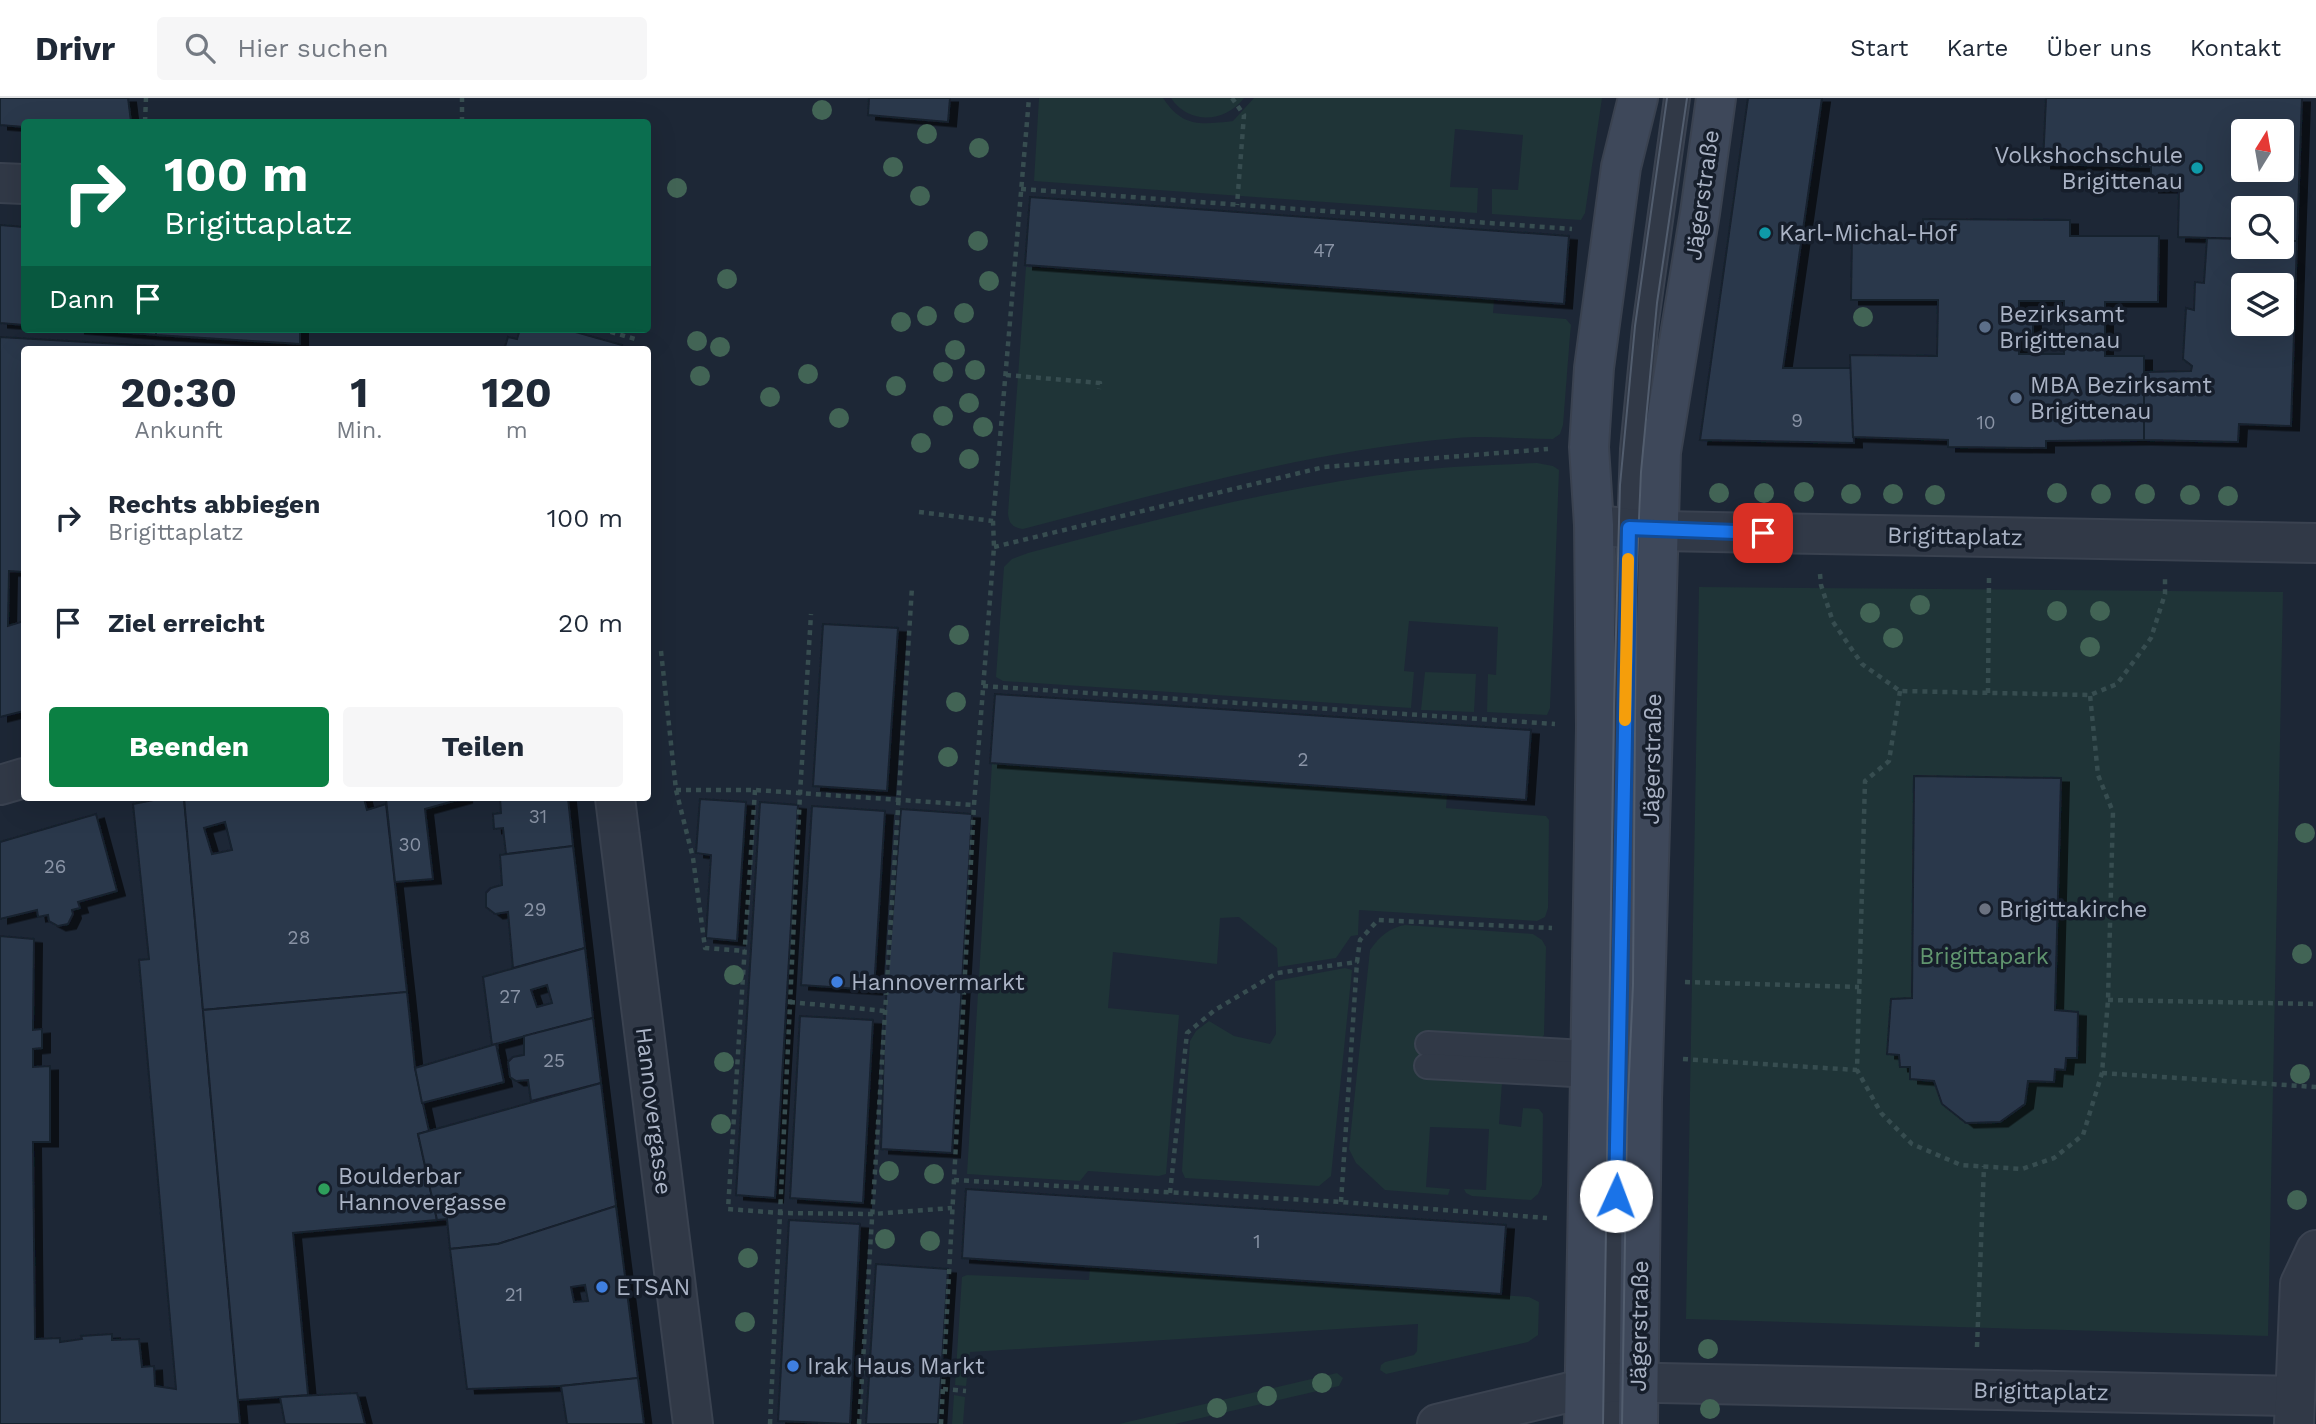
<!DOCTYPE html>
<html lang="de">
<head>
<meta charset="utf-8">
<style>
	body { margin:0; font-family:"Work Sans",sans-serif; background:#f6f6f7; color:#1f2937; height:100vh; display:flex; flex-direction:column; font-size:26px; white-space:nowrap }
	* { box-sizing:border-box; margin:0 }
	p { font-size:23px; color:#747a83 }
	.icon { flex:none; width:38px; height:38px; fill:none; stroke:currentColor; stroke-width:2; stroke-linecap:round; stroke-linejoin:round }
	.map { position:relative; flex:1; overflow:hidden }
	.panel { position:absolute; left:21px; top:248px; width:630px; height:455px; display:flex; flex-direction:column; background:#fff; border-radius:7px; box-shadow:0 7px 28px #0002 }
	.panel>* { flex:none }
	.hud { position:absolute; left:21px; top:21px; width:630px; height:214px; border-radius:7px; box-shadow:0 7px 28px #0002; background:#0b6e4f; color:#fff; overflow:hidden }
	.needle { width:46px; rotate:11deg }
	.controls { position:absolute; left:2231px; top:21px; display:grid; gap:14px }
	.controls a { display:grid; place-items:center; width:63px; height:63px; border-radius:7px; background:#fff; box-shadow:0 7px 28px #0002; font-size:35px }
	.pin { position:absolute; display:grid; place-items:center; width:60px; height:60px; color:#fff; margin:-30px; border-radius:14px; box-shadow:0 4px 10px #0006 }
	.me { position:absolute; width:77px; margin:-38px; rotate:2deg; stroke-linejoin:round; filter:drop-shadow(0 0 5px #0008) }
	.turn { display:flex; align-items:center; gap:24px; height:147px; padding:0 28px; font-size:32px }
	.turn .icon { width:91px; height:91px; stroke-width:2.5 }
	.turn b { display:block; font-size:49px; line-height:60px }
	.then { display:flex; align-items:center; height:66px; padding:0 28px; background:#0003; gap:14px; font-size:26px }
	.eta { display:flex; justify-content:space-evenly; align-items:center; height:119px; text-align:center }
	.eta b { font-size:42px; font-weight:700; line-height:49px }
	.action { display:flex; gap:14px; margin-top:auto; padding:14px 28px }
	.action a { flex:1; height:80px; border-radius:7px; background:#0b8043; color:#fff; font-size:28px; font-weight:700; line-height:80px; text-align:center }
	.action a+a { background:#f6f6f7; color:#1f2937 }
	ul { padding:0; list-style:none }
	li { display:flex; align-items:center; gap:21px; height:105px; padding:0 28px }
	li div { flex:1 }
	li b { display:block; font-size:26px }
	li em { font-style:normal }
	header { display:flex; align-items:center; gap:42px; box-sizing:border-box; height:98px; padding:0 35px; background:#fff; border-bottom:2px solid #e0e1e3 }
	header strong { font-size:33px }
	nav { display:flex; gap:38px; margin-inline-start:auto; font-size:24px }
	.search { width:490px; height:63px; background:#f6f6f7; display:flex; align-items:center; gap:18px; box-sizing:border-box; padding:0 24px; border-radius:7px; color:#747a83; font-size:26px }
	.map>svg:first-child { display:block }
</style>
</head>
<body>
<header>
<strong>Drivr</strong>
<div class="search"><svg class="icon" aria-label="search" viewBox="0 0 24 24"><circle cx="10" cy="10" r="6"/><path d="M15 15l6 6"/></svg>Hier suchen</div>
<nav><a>Start</a><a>Karte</a><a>Über uns</a><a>Kontakt</a></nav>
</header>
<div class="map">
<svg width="2316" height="1326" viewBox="0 0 2316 1326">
	<defs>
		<filter id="shadow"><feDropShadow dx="8" dy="4.5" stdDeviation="0" flood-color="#0009"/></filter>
	</defs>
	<rect width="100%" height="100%" fill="#1d2736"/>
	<g fill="#1f3437">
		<path d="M 1039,0 L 1163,0 C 1182,29 1200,27 1233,23 L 1254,0 L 1602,0 L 1585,115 L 1581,122 L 1492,116 L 1492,91 L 1518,92 L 1523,37 L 1455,31 L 1450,89 L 1478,90 L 1477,115 L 1034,83 Z"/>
		<path d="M 1171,0 L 1244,0 C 1225,25 1189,27 1171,0 Z"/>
		<path d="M 1026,169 L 1494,202 L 1493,215 L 1566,221 L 1571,227 L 1570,237 L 1563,327 L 1560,336 L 1553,341 C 1521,341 1488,337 1457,340 C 1309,353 1166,394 1023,431 C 1012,429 1009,426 1008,415 Z"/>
		<path d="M 1537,365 L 1553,368 L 1559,372 L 1550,610 L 1547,617 L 1487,614 L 1488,576 L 1496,577 L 1498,529 L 1409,523 L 1404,573 L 1414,574 L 1411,610 L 1003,583 L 996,579 L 1004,469 L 1012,461 L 1028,455 C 1153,422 1280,389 1409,373 C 1452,368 1494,367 1537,365 Z"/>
		<polygon points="1699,489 2283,494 2268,1238 1686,1221"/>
		<polygon points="1425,574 1476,576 1474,614 1421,612"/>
		<polygon points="992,665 1447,697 1446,710 1546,718 1549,722 1548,810 1545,819 1537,823 1359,812 1358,837 1351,838 1336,860 1278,869 1277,850 1239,819 1220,820 1217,866 1113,854 1108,910 1179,917 1166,1076 1159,1078 1088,1073 1080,1083 967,1076"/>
		<path d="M 1405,827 L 1533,836 L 1542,842 L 1546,849 L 1544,937 L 1541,941 L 1429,933 L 1426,979 L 1502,985 L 1499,1026 L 1521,1029 L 1523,1010 L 1539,1011 L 1543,1016 L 1542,1087 L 1538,1096 L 1531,1102 L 1472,1098 L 1466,1095 L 1464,1091 L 1486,1092 L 1489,1031 L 1430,1029 L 1426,1089 L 1450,1091 L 1448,1097 L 1385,1092 L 1356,1065 L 1349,1051 L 1370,852 C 1380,838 1389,830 1405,827 Z"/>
		<polygon points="1345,870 1352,872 1331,1078 1319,1088 1185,1080 1182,1073 1190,943 1196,933 1209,923 1234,938 1270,946 1276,936 1275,883"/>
		<polygon points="1090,1170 1529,1199 1539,1204 1538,1237 1528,1244 1386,1276 1380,1272 1381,1267 1385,1264 1414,1257 1417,1253 1418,1226 970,1254 966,1288 955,1287 962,1179 967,1177 1089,1182"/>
		<polygon points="1337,1275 1343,1280 1339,1288 1175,1326 1119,1326"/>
		<polygon points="954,1297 965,1299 963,1326 952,1326"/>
	</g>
	<g fill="#2c384b" stroke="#18202d" stroke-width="2" fill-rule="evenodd" filter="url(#shadow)">
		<polygon points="0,0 128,0 131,24 24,24 24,29 0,27"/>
		<polygon points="869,0 950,0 948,24 868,17"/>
		<polygon points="1748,0 1822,0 1783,270 1851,270 1854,345 1700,342"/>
		<path d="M 2046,0 L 2302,0 L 2297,143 L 2282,143 L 2282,110 L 2244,110 L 2244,141 L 2178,139 L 2179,90 L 2151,90 L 2151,69 L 2043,66 ZM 2244,33 L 2282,33 L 2282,72 L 2244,72 Z"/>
		<polygon points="1030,99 1569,138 1564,206 1025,167"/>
		<path d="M 1923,121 L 2070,122 L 2070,138 L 2159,138 L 2158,204 L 2105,204 L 2105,258 L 2144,258 L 2144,342 L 2046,343 L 2046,350 L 1948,349 L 1948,342 L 1853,339 L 1850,257 L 1937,258 L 1938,202 L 1851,202 L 1852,135 L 1923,136 ZM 2019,203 L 2064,203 L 2064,256 L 2019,256 L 2019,238 L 2033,237 L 2033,221 L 2019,222 Z"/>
		<polygon points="0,127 24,129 24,227 0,225"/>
		<path d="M 2207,140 L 2244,141 L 2244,149 L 2282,149 L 2282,143 L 2297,143 L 2291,328 L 2239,326 L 2238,344 L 2144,342 L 2144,274 L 2191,273 L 2192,268 L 2183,261 L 2186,210 L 2194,212 L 2195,184 L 2204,185 ZM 2244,187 L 2282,187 L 2282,226 L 2244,226 Z"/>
		<polygon points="76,231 156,231 156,237"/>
		<polygon points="156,231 300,231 300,246 156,237"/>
		<polygon points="520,231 565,231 622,247 621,252 504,252 508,239 517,241"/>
		<polygon points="0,239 154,248 154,252 24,252 24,474 9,473 8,528 24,523 24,613 0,619"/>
		<polygon points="823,526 898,530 887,693 813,688"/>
		<polygon points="995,596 1531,632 1526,702 990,665"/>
		<polygon points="1914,678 2061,680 2055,912 2078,914 2077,960 2066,960 2065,972 2055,971 2054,984 2028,983 2025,1006 2000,1024 1966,1025 1942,1006 1934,983 1910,981 1910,969 1900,969 1899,957 1887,956 1891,901 1912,900"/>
		<polygon points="164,700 184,700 240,1326 0,1326 0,838 34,841 33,932 42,931 42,950 33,951 33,969 50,968 50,1044 33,1044 35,1241 60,1240 60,1244 82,1241 81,1238 112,1236 112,1242 139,1241 142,1269 154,1268 155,1288 176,1291 139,862 149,861 133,706"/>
		<path d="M 184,700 L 364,700 L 367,712 L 386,706 L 407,894 L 203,912 ZM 225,724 L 232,752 L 212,756 L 204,730 Z"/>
		<polygon points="394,700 465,700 425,711 433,781 395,784 386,701"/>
		<polygon points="500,700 568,700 573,748 506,756 503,730 494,731 493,716 501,715"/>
		<polygon points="700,701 746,704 737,843 706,840 711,757 696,755"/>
		<polygon points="760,704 798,707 775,1100 736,1097"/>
		<polygon points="812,708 885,713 874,892 801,887"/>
		<polygon points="901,711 972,716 952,1055 881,1051 885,913"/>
		<polygon points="96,716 117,793 78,804 80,810 72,812 73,816 68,826 58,828 49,823 48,817 38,819 37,812 0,821 0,744"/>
		<polygon points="573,748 585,850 513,870 508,814 495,816 486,809 486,795 491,790 502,787 500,757"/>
		<path d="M 585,850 L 593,920 L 492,947 L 483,879 ZM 547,887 L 552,905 L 537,909 L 531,892 Z"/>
		<polygon points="407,894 415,970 429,1033 418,1036 437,1122 293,1135 308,1297 238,1302 203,912"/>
		<polygon points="800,918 873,922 863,1105 790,1100"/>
		<polygon points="593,920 601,985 531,1003 528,982 516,983 510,979 508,964 513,959 524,957 524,938"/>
		<polygon points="496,946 504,984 422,1005 415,970"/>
		<polygon points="601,985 616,1108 498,1146 450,1151 447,1121 437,1122 418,1036"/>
		<polygon points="966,1091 1506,1127 1501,1196 962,1160"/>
		<path d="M 616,1108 L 638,1280 L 561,1288 L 467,1291 L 450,1151 L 498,1146 ZM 585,1187 L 588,1203 L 574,1204 L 571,1189 Z"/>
		<polygon points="789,1122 860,1126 850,1326 778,1323"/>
		<polygon points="876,1166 948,1171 938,1326 866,1326"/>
		<polygon points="638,1280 644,1326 567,1326 561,1288"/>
		<polygon points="357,1295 365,1326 285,1326 280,1299"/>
	</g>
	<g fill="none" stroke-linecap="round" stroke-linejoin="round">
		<g stroke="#3a4250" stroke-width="28">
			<g id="lane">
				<polyline points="1428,946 1602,956"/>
				<polyline points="1427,968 1591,977"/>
				<polyline points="1611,1326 1620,965 1626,539 1633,351 1645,230 1677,0"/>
			</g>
		</g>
		<g stroke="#3a4250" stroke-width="42">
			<g id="street">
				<polyline points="0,85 24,86"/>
				<polyline points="1594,427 1660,433 2316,445"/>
				<polyline points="0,687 24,680"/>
				<polyline points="615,700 693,1326"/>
				<polyline points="1437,1326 1612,1284 2294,1298"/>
				<polyline points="2294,1326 2300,1186 2316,1152"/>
			</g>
		</g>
		<g stroke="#3a4250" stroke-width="42">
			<g id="secondary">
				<polyline points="1584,1326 1596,629 1594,427 1589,349 1594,270 1621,69 1638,0"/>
				<polyline points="1638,1326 1642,1002 1661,354 1700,115 1716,0"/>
			</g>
		</g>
		<g stroke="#374d50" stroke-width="4.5" stroke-dasharray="5 5" stroke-linecap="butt">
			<polyline points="1232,0 1244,17 1237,107"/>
			<polyline points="145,24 146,0"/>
			<polyline points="462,24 462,0"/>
			<polyline points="1021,91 1572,131"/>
			<polyline points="601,231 635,241"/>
			<polyline points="1006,277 1100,285 1099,291"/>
			<polyline points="919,414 993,423"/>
			<polyline points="994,449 1324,369 1548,351"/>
			<polyline points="1820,476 1821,487 1833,524 1862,566 1900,593 2090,597 2117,586 2151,540 2165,496 2165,481"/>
			<polyline points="661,553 676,692 693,760 705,850 745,853"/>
			<polyline points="983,588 1555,626"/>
			<polyline points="1900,593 1889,663 1865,683 1857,972 1881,1015 1912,1046 1961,1067 2022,1071 2054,1060 2083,1037 2102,975 2108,902 2113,714 2098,677 2090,597"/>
			<polyline points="1988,595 1989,480"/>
			<polyline points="676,692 755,692 974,707"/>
			<polyline points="755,692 728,1111 780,1115 873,1116 952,1110"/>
			<polyline points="1685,884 1859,889"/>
			<polyline points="2108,902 2316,906"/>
			<polyline points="790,904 885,913"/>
			<polyline points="1683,961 1857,972"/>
			<polyline points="2102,975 2316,989"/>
			<polyline points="954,1082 1341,1104 1547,1120"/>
			<polyline points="1170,1095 1187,935 1215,912 1277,875 1357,864 1360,842 1378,822 1552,830"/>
			<polyline points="1341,1104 1357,864"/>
			<polyline points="1977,1249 1984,1068"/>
			<polyline points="943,1291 966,1293"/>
			<polyline points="770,1326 800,696 811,516"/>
			<polyline points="859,1326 912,489"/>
			<polyline points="941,1326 974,707 994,449 993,423 1029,0"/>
		</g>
		<use href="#lane" stroke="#313947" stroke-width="24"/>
		<use href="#street" stroke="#313947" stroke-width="38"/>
		<use href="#secondary" stroke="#3e485a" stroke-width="38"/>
		<g stroke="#525d6e" stroke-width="2">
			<polyline points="1603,1326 1614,609 1620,387 1635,228 1667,0"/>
			<polyline points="1622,1326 1627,1022 1633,887 1636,492 1641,374 1657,205 1687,0"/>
		</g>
	</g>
	<g fill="#426455">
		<circle cx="822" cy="12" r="10"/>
		<circle cx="927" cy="36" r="10"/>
		<circle cx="979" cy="50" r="10"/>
		<circle cx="893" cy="69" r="10"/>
		<circle cx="677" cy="90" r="10"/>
		<circle cx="920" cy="98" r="10"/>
		<circle cx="978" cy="143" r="10"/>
		<circle cx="727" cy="181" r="10"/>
		<circle cx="989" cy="183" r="10"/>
		<circle cx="964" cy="215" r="10"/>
		<circle cx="927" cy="218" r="10"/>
		<circle cx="1863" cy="219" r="10"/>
		<circle cx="901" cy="224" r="10"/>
		<circle cx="697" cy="243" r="10"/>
		<circle cx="720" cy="249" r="10"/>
		<circle cx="955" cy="252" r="10"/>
		<circle cx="975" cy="272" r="10"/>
		<circle cx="943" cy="274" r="10"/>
		<circle cx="808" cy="276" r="10"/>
		<circle cx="700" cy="278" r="10"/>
		<circle cx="896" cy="288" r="10"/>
		<circle cx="770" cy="299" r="10"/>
		<circle cx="969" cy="305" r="10"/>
		<circle cx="943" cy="318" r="10"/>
		<circle cx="839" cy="320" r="10"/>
		<circle cx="983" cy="329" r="10"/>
		<circle cx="921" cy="345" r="10"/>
		<circle cx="969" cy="361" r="10"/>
		<circle cx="1804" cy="394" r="10"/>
		<circle cx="1719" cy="395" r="10"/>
		<circle cx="1764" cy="395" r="10"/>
		<circle cx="2057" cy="395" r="10"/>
		<circle cx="1851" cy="396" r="10"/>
		<circle cx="1893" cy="396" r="10"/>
		<circle cx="2101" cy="396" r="10"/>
		<circle cx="2145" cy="396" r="10"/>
		<circle cx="1935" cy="397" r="10"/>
		<circle cx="2190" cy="397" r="10"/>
		<circle cx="2228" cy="398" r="10"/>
		<circle cx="1920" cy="507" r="10"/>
		<circle cx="2057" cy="513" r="10"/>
		<circle cx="2100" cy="513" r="10"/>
		<circle cx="1870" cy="515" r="10"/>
		<circle cx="959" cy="537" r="10"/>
		<circle cx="1893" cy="540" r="10"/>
		<circle cx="2090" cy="549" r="10"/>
		<circle cx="956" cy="604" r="10"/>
		<circle cx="948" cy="659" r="10"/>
		<circle cx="2305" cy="735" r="10"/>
		<circle cx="2302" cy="856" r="10"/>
		<circle cx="734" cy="877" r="10"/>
		<circle cx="724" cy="964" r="10"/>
		<circle cx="2300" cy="976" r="10"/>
		<circle cx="721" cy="1026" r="10"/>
		<circle cx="889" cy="1073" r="10"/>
		<circle cx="934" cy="1076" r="10"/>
		<circle cx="2297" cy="1102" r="10"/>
		<circle cx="885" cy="1141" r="10"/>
		<circle cx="930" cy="1143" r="10"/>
		<circle cx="748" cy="1160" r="10"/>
		<circle cx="745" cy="1224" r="10"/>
		<circle cx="1708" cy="1251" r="10"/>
		<circle cx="1322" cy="1285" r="10"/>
		<circle cx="1267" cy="1298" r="10"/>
		<circle cx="1217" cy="1310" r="10"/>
		<circle cx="1710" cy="1311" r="10"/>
	</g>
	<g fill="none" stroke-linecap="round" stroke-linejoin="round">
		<g stroke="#114b97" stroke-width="18">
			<polyline id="route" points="1616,1098 1629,430 1763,435"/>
		</g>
		<use href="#route" stroke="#1a73e8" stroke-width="12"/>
		<polyline stroke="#f59e0b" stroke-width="12" points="1625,622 1628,461"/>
	</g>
	<g fill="#0f9aa8" stroke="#161e2b" stroke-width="2.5">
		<circle cx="2197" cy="70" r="7"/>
		<circle cx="1765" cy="135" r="7"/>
	</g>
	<g fill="#5c6f8a" stroke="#161e2b" stroke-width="2.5">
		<circle cx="1985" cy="229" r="7"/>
		<circle cx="2016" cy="300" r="7"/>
	</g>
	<circle fill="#6b7280" stroke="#161e2b" stroke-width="2.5" cx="1985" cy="811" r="7"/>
	<g fill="#3f7fe0" stroke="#161e2b" stroke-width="2.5">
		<circle cx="837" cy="884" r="7"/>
		<circle cx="602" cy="1189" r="7"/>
		<circle cx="793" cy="1268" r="7"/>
	</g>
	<circle fill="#2e9e5b" stroke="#161e2b" stroke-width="2.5" cx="324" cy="1091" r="7"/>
	<g text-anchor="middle" stroke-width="7" stroke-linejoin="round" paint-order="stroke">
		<g font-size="19" fill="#8993a5">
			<text x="1324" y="159">47</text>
			<text x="1797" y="329">9</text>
			<text x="1986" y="331">10</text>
			<text x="1303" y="668">2</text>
			<text x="538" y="725">31</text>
			<text x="410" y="753">30</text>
			<text x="55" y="775">26</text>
			<text x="535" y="818">29</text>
			<text x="299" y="846">28</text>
			<text x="510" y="905">27</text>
			<text x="554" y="969">25</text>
			<text x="1257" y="1150">1</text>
			<text x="514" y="1203">21</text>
		</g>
		<g font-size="23" fill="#aab3c5" stroke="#161e2b" text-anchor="start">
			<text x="2183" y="65" text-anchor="end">Volkshochschule<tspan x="2183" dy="26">Brigittenau</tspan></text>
			<text x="1779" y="143">Karl-Michal-Hof</text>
			<text x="1999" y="224">Bezirksamt<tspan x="1999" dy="26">Brigittenau</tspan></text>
			<text x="2030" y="295">MBA Bezirksamt<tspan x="2030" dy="26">Brigittenau</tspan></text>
			<text x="1999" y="819">Brigittakirche</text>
			<text x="851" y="892">Hannovermarkt</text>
			<text x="338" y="1086">Boulderbar<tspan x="338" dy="26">Hannovergasse</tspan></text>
			<text x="616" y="1197">ETSAN</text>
			<text x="807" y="1276">Irak Haus Markt</text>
		</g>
		<g font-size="23" fill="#aab3c5" stroke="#161e2b">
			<text transform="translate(1702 97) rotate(-82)" y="8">Jägerstraße</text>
			<text transform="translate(1955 438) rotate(1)" y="8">Brigittaplatz</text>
			<text transform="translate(1652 661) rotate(-89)" y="8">Jägerstraße</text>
			<text transform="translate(654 1013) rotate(83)" y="8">Hannovergasse</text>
			<text transform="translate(1639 1228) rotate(-89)" y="8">Jägerstraße</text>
			<text transform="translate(2041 1293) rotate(1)" y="8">Brigittaplatz</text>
		</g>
		<g font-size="23" fill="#61966f" stroke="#161e2b">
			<text x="1984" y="866">Brigittapark</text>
		</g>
	</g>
</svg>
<div class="controls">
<a><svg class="needle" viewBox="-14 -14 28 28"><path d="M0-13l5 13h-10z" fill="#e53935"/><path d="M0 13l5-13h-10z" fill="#747a83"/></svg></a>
<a><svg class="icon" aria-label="search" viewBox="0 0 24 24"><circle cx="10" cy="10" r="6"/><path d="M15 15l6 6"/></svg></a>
<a><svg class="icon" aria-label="layers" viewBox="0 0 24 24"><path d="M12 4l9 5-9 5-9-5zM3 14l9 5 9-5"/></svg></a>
</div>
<div class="pin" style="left:1763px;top:435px;background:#d93025"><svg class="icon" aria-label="arrive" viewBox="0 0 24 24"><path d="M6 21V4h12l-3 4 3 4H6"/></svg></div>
<svg class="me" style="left:1616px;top:1098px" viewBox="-20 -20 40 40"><circle r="19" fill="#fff"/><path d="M0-13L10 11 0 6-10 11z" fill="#1a73e8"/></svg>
<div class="hud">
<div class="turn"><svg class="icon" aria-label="right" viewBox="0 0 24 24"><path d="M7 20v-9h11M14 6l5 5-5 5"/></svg><div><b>100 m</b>Brigittaplatz</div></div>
<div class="then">Dann<svg class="icon" aria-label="arrive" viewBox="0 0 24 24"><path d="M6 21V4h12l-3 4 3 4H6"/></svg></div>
</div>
<section class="panel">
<div class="eta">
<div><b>20:30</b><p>Ankunft</p></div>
<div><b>1</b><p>Min.</p></div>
<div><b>120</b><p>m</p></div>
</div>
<ul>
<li><svg class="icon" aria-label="right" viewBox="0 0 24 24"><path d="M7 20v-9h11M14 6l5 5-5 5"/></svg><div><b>Rechts abbiegen</b><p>Brigittaplatz</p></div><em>100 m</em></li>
<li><svg class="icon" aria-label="arrive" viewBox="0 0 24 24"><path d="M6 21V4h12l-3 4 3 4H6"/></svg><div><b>Ziel erreicht</b></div><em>20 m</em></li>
</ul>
<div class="action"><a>Beenden</a><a>Teilen</a></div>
</section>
</div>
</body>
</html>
